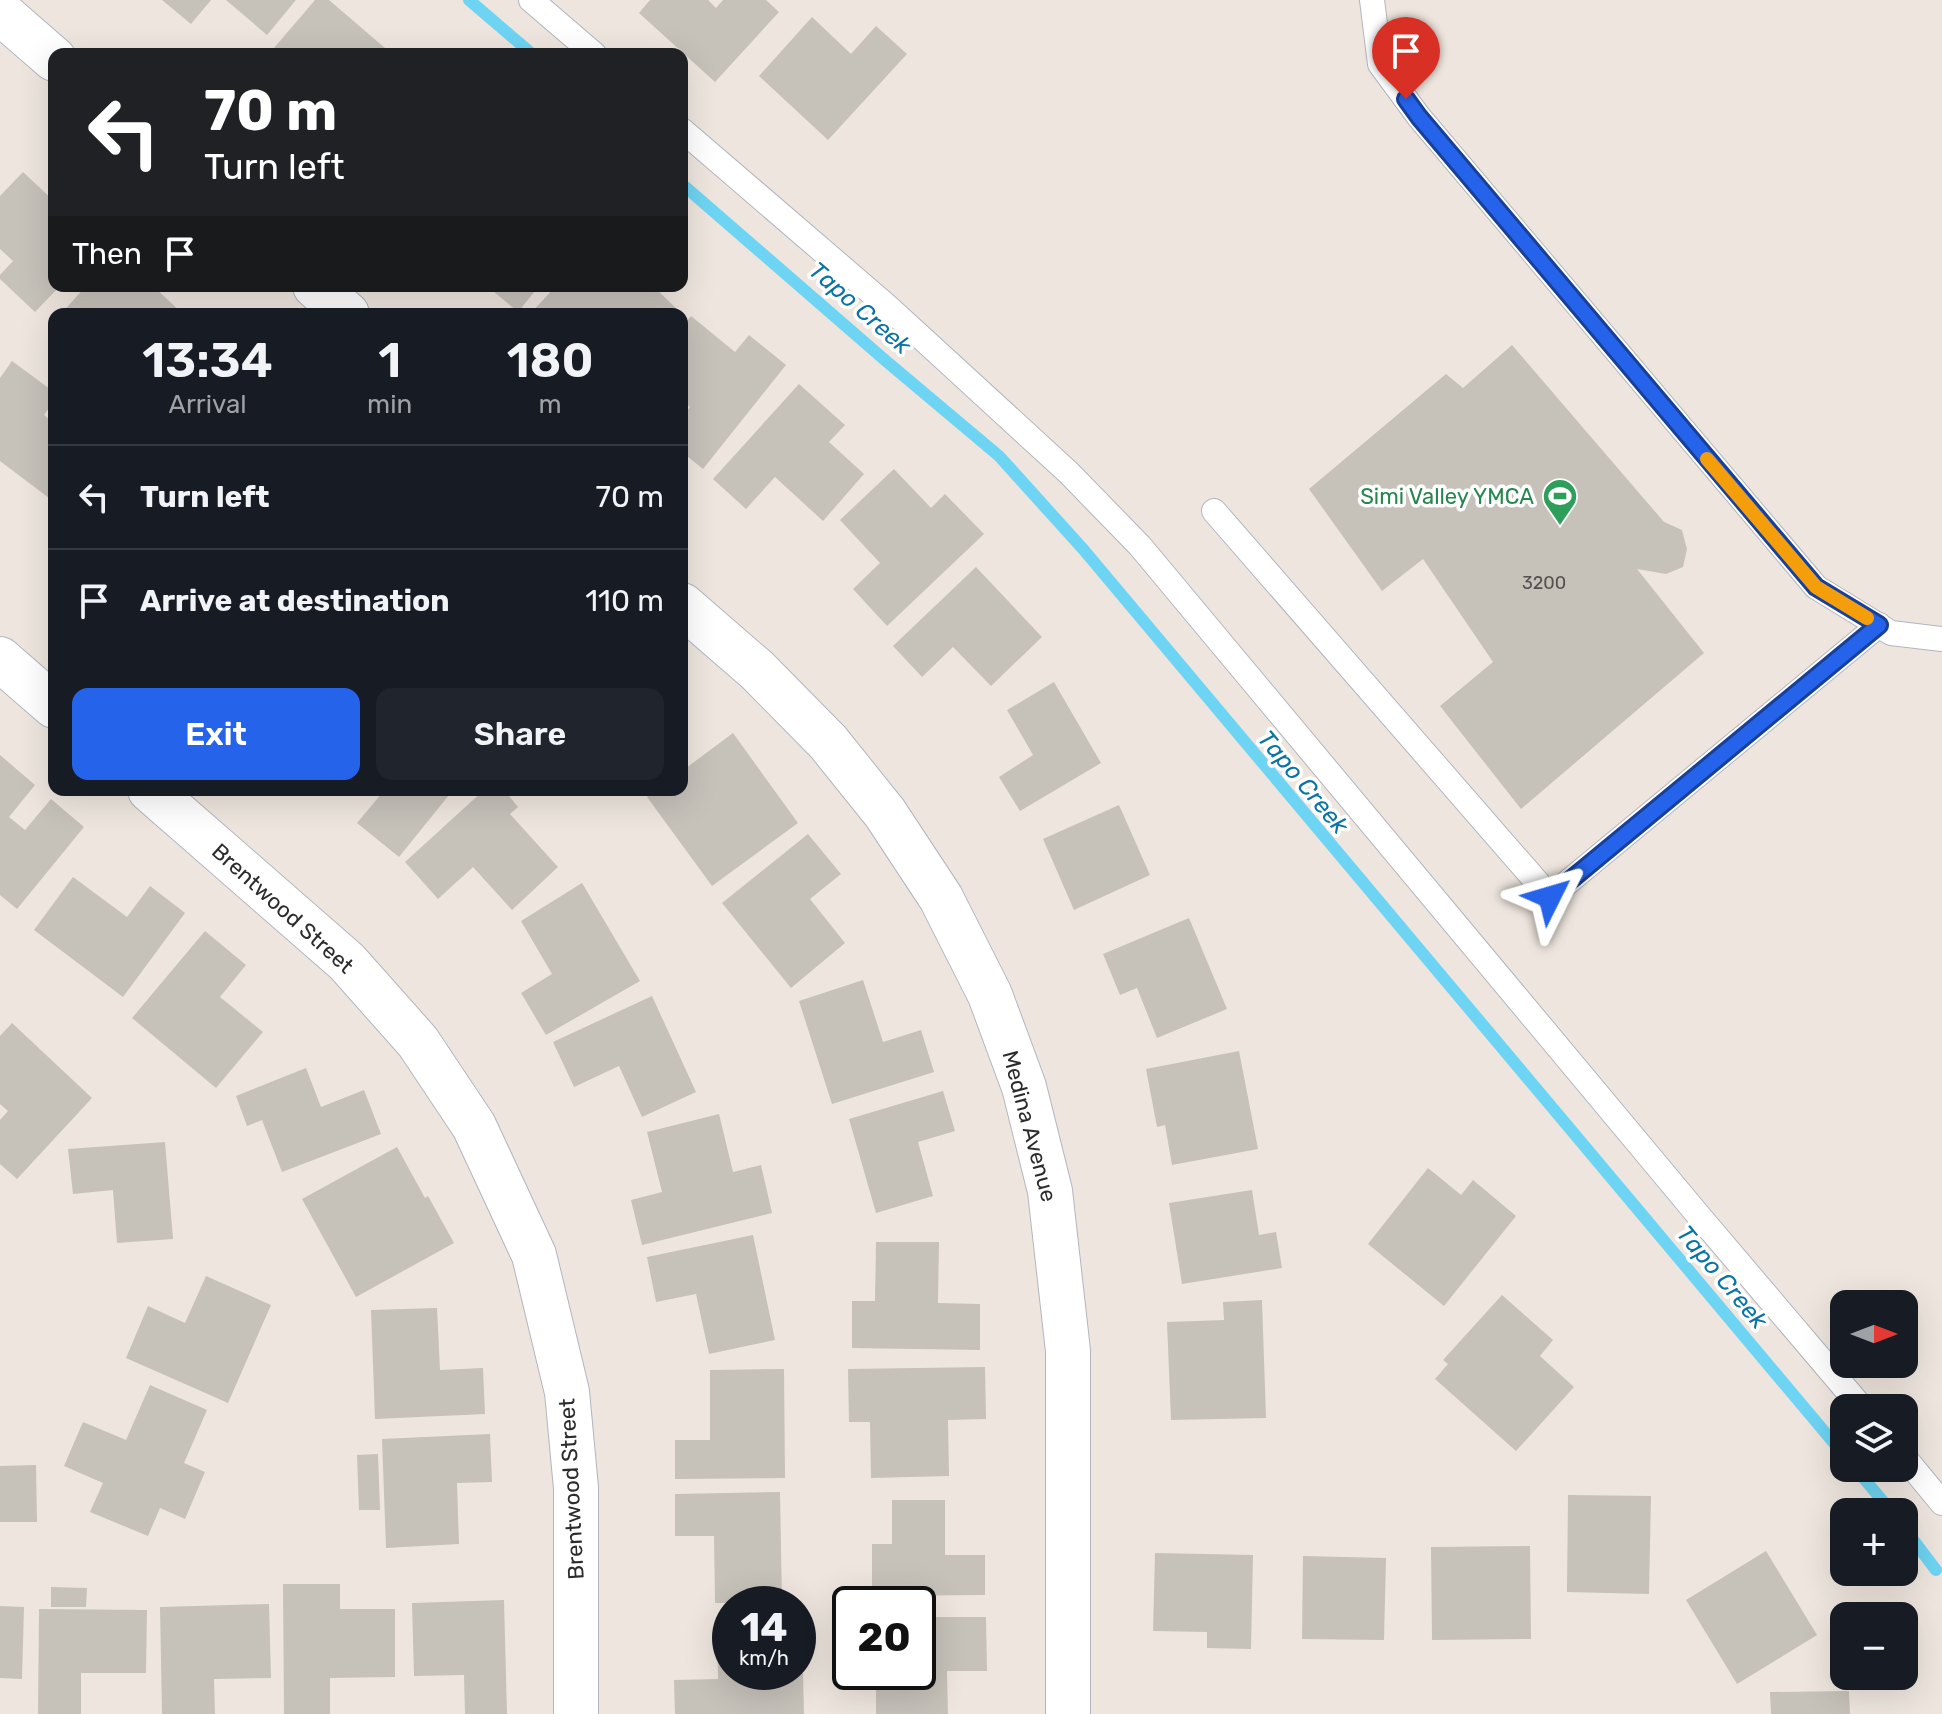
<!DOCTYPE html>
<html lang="en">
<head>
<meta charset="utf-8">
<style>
	body { margin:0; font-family:Rubik,sans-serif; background:#20242c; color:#f1f3f6; height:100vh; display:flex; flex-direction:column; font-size:30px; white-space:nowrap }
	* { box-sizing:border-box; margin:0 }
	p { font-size:26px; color:#9ea1a6 }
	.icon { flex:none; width:44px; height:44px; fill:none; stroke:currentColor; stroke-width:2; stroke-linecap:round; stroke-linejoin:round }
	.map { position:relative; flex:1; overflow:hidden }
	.details { position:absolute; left:48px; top:308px; width:640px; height:488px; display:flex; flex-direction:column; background:#171b24; border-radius:16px; box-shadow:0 8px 32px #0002 }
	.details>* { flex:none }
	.top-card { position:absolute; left:48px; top:48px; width:640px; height:244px; border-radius:16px; box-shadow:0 8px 32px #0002; background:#202124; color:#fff; overflow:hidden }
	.needle { width:52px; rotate:90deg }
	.controls { position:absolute; left:1830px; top:1290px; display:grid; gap:16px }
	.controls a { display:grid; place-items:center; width:88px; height:88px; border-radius:16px; background:#171b24; box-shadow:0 8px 32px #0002; font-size:40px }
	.speed { position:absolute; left:712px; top:1586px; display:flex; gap:16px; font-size:40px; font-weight:700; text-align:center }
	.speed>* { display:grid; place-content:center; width:104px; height:104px; border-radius:50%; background:#171b24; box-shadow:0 8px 32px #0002; line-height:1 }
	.speed small { font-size:20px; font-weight:400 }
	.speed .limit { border:4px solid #111; border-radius:12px; background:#fff; color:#111 }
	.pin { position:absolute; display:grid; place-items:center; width:68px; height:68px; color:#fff; margin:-82px -34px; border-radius:50% 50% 50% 0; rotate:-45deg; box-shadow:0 0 8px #0007 }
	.pin .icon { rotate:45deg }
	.me { position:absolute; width:88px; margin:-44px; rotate:50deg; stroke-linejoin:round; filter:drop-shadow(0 0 6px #0008) }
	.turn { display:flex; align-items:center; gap:28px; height:168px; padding:0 24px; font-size:36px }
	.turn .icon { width:104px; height:104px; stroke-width:2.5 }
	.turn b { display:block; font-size:56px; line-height:68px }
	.then { display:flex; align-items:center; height:76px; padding:0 24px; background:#0003; gap:16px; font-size:30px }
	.eta { display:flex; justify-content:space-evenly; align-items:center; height:136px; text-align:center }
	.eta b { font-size:48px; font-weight:600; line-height:56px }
	.action { display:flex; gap:16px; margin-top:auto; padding:16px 24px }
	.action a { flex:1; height:92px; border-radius:16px; background:#2563eb; color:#fff; font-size:32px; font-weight:600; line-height:92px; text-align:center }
	.action a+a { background:#20242c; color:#f1f3f6 }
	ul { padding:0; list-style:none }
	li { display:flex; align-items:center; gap:24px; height:104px; padding:0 24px; border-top:2px solid #363941 }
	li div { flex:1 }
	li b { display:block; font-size:30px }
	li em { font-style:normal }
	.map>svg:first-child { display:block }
</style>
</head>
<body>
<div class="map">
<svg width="1942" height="1714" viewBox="0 0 1942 1714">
	<rect width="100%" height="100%" fill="#eee6de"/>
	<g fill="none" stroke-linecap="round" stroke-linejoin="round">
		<g stroke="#6ed4f3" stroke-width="12">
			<polyline points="469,0 532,54"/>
			<polyline points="682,184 886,361 999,456 1083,549 1844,1455"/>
			<polyline points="1855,1468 1892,1512"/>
			<polyline points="1904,1528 1936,1570"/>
		</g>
	</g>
	<g fill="#c6c1b9">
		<polygon points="162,0 211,0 191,24"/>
		<polygon points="226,0 296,0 267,35"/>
		<polygon points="315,0 329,0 392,54 281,54 274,48"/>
		<polygon points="650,0 708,0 716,8 723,0 766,0 779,12 715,82 639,13"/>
		<polygon points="812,17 851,54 876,26 907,54 828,140 759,76"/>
		<polygon points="23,172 54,201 54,286 60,286 35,312 0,279 0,275 13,261 0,249 0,196"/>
		<polygon points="86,286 153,286 183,314 61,314"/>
		<polygon points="487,286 539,286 518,312"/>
		<polygon points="556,286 653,286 680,312 678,314 530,314"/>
		<polygon points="691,316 735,352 749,335 786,365 703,469 682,452 682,417 690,407 682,401 682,327"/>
		<polygon points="1512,345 1664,522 1682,530 1687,549 1683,567 1666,574 1637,569 1704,653 1521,809 1440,706 1493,662 1423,559 1382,591 1309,489 1446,374 1463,388"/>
		<polygon points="12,361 54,392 54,401 44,415 54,423 54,491 49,498 0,461 0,378"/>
		<polygon points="799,384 845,425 829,442 864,474 823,521 775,477 746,509 713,479"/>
		<polygon points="894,469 931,508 945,494 984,534 887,626 853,589 880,563 840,520"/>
		<polygon points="976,567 1042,637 991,686 953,647 922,677 893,646"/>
		<polygon points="1054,682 1101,763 1020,811 999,777 1033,755 1007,710"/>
		<polygon points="733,733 798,823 712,886 647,797 655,790 682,790 682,771"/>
		<polygon points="0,755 35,785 9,817 25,830 51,799 84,827 17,909 0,895"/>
		<polygon points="378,790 453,790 399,857 357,823 382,793"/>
		<polygon points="484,790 504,790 518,807 510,814 558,867 512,910 473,867 438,899 405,862"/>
		<polygon points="1119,805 1150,875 1074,910 1043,839"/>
		<polygon points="808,834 841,874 810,899 845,943 791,988 722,903"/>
		<polygon points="73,877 127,917 150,886 185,913 123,997 34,930"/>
		<polygon points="582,883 640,981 546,1035 521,993 552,974 521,921"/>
		<polygon points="1189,918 1227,1009 1157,1038 1137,988 1120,995 1103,954"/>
		<polygon points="205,931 246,965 220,997 263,1032 216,1088 132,1018"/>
		<polygon points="863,980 883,1042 921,1030 934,1072 832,1104 799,1001"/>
		<polygon points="652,996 696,1092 642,1117 619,1066 574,1087 553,1042"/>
		<polygon points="12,1023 92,1098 17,1179 0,1164 0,1120 8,1111 0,1104 0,1036"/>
		<polygon points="1239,1051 1258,1149 1172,1165 1165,1125 1157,1127 1146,1069"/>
		<polygon points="306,1068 321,1107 364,1090 381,1134 282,1172 262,1120 247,1126 236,1096"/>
		<polygon points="943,1091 955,1131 918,1142 933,1196 876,1213 849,1119"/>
		<polygon points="719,1114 733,1172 761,1165 772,1213 642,1245 631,1200 662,1192 647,1132"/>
		<polygon points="165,1142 173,1239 117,1243 113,1190 73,1194 68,1149"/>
		<polygon points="397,1147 425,1198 428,1196 454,1243 356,1297 302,1199"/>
		<polygon points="1428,1168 1461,1195 1473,1180 1516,1216 1444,1306 1368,1244"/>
		<polygon points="1252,1190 1259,1235 1276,1232 1282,1268 1182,1284 1169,1203"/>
		<polygon points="753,1235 775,1340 709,1354 696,1294 656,1302 647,1257"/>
		<polygon points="876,1242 939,1242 938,1303 980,1304 980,1350 852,1348 852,1301 875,1301"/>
		<polygon points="206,1276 271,1305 228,1403 126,1358 148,1306 185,1323"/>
		<polygon points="1502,1295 1553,1340 1540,1356 1574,1387 1516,1451 1435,1379 1448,1364 1443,1360"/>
		<polygon points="1262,1300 1266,1418 1171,1420 1167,1322 1224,1320 1223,1302"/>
		<polygon points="437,1308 440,1370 483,1368 485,1414 375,1419 371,1310"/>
		<polygon points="985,1367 986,1419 948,1420 949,1476 871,1478 870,1422 849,1422 848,1369"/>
		<polygon points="784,1369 785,1478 675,1479 675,1440 710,1440 710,1370"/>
		<polygon points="150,1385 207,1410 184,1463 205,1472 185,1519 160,1508 148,1536 90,1512 103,1483 64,1466 83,1422 126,1440"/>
		<polygon points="490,1434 492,1482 457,1483 459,1544 386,1548 382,1439"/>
		<polygon points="378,1454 380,1510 359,1510 357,1455"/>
		<polygon points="36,1465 37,1522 0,1522 0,1466"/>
		<polygon points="780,1492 782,1603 715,1603 714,1536 675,1536 675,1494"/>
		<polygon points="1568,1495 1651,1496 1649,1594 1567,1592"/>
		<polygon points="892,1500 945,1500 945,1555 985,1555 985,1595 872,1596 872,1544 892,1544"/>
		<polygon points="1530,1546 1531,1639 1432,1640 1431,1547"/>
		<polygon points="1766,1551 1817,1635 1737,1684 1686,1600"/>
		<polygon points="1155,1553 1253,1555 1251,1649 1207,1648 1207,1632 1153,1631"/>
		<polygon points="1303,1556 1386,1558 1384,1640 1302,1639"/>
		<polygon points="283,1584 340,1584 340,1609 395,1609 395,1677 330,1678 330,1714 284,1714"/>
		<polygon points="51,1587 87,1588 86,1607 51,1607"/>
		<polygon points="504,1600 507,1714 465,1714 464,1675 414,1676 412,1603"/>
		<polygon points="269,1604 271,1678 214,1679 215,1714 162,1714 160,1607"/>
		<polygon points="0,1606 24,1607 22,1679 0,1678"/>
		<polygon points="39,1609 147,1610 146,1673 81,1673 81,1714 38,1714"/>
		<polygon points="918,1617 986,1617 987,1671 947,1671 948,1714 876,1714 876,1672 918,1672"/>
		<polygon points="717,1618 730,1618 730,1672 803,1672 804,1714 675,1714 674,1680 718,1679"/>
		<polygon points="1849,1691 1850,1714 1771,1714 1770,1692"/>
	</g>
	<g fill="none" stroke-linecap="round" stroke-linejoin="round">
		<g stroke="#b2b5c0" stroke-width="26">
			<g id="lane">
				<polyline points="531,0 594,54"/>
				<polyline points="1372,0 1380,64 1419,117 1816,587 1891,633 1942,639"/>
				<polyline points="682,130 888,307 1069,473 1140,546 1699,1216 1862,1408"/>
				<polyline points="1214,511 1550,897 1879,625"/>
				<polyline points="1904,1457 1942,1503"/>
			</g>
		</g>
		<g stroke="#b2b5c0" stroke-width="46">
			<g id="street">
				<polyline points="0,12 54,59"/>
				<polyline points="315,286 347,314"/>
				<polyline points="682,605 757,670 828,742 885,813 941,898 990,995 1024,1087 1050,1191 1068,1351 1068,1714"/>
				<polyline points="0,659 54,706"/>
				<polyline points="150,790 347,962 418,1042 474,1126 534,1255 567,1392 576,1488 576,1714"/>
			</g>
		</g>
		<use href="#lane" stroke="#fff" stroke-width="24"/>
		<use href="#street" stroke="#fff" stroke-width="44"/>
	</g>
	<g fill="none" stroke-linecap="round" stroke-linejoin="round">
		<g stroke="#184099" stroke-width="20">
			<polyline id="route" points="1406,99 1419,117 1816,587 1879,625 1550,897"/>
		</g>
		<use href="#route" stroke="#2563eb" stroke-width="14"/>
		<polyline stroke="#f59e0b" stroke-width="14" points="1707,459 1816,587 1867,618"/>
	</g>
	<defs>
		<g id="stadium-pin" transform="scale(1.8)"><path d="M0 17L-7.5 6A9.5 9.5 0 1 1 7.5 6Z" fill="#2e9e5b" stroke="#fff"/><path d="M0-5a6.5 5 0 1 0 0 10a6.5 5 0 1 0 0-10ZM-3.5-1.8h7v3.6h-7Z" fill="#fff"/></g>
	</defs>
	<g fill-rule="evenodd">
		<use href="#stadium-pin" x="1560" y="496"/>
	</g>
	<g text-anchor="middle" stroke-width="7" stroke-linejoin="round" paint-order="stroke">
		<g font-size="18" fill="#52514f">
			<text x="1544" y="589">3200</text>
		</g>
		<g font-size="22" fill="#27864d" stroke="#fff" text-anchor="end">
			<text x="1534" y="504">Simi Valley YMCA</text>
		</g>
		<g font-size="22" fill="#2c2c2c" stroke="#fff">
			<text transform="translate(283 908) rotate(42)" y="8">Brentwood Street</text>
			<text transform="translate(1030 1126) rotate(75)" y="8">Medina Avenue</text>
			<text transform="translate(571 1489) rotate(-93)" y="8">Brentwood Street</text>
		</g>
		<g font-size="24" font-style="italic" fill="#0973a3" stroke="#fff">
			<text transform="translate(860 308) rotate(41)" y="8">Tapo Creek</text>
			<text transform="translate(1303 782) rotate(50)" y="8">Tapo Creek</text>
			<text transform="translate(1722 1277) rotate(50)" y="8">Tapo Creek</text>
		</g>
	</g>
</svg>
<div class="controls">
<a><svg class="needle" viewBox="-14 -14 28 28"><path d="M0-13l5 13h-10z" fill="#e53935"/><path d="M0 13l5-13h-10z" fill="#9ea1a6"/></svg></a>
<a><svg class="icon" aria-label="layers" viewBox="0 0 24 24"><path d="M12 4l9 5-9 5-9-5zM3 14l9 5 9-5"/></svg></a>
<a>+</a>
<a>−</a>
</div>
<div class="speed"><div>14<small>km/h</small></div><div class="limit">20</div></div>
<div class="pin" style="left:1406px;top:99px;background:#d93025"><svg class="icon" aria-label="arrive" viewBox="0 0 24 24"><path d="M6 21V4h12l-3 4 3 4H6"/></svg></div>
<svg class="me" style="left:1550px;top:897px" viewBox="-20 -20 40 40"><path d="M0-17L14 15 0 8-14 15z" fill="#2563eb" stroke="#fff" stroke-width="4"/></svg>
<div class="top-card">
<div class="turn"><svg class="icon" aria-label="left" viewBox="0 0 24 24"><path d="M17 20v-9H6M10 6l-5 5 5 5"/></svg><div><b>70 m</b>Turn left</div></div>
<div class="then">Then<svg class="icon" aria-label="arrive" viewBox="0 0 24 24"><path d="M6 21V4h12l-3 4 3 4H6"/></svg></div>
</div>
<section class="details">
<div class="eta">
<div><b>13:34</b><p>Arrival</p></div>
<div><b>1</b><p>min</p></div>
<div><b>180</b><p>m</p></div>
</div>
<ul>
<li><svg class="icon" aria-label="left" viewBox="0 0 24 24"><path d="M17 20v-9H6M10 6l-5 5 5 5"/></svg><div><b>Turn left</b></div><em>70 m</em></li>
<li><svg class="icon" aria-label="arrive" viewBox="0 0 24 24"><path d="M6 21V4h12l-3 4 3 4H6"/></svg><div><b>Arrive at destination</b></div><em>110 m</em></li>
</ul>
<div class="action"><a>Exit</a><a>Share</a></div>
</section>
</div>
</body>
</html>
